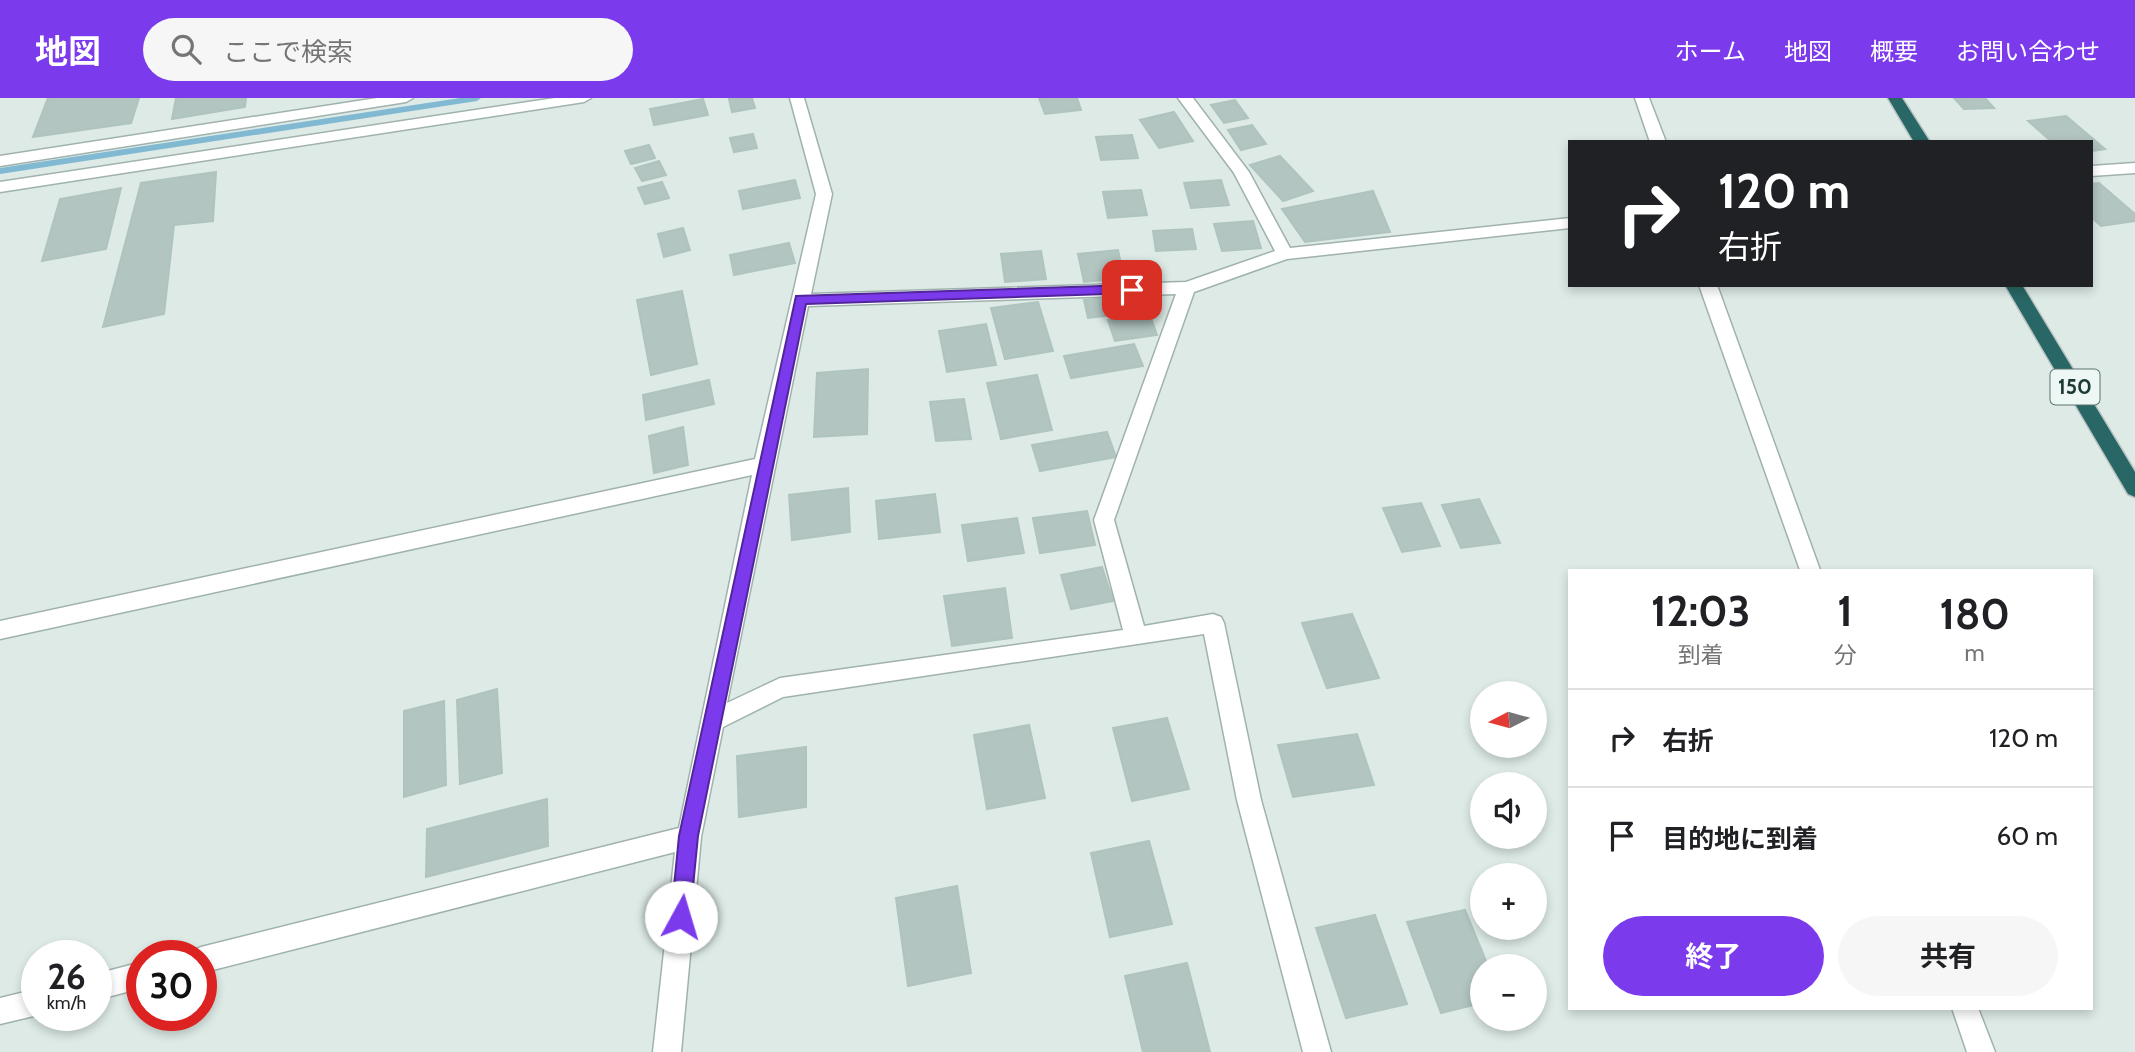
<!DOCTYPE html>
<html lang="ja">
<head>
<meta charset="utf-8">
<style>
	body { margin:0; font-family:Cabin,"Noto Sans JP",sans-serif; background:#f6f6f6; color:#202124; height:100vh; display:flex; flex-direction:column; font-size:26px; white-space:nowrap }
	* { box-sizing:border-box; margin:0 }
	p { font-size:23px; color:#757577 }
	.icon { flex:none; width:38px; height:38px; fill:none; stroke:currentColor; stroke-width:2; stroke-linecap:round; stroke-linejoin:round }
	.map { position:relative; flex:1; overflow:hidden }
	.panel { position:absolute; left:1568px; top:471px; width:525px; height:441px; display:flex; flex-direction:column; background:#fff; border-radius:0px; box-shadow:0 4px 10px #0003 }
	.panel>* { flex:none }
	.guide { position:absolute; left:1568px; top:42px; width:525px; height:147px; border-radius:0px; box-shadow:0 4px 10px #0003; background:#202124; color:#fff; overflow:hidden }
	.needle { width:46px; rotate:264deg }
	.buttons { position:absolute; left:1470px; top:583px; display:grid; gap:14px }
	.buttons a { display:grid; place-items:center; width:77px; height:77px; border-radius:50%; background:#fff; box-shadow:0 4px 10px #0003; font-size:35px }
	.speed { position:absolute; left:21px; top:842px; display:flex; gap:14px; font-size:35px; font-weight:700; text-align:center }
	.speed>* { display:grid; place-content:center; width:91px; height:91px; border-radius:50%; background:#fff; box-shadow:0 4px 10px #0003; line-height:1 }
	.speed small { font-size:18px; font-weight:400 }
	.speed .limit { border:10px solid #d22; background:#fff; color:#111 }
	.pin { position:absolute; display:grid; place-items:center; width:60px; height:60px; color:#fff; margin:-30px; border-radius:14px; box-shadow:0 4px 10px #0006 }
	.me { position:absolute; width:77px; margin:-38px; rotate:6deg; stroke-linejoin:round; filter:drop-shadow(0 0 5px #0008) }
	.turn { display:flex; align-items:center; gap:24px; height:147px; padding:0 35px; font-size:32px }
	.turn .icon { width:91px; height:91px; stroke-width:2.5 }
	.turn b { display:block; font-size:49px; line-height:60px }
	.eta { display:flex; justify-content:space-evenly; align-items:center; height:119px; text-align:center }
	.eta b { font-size:42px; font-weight:700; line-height:49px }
	.button { display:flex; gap:14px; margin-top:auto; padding:14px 35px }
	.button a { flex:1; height:80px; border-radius:42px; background:#7c3aed; color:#fff; font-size:28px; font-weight:700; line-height:80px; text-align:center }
	.button a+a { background:#f6f6f6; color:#202124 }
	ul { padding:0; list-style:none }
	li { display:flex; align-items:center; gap:21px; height:98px; padding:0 35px; border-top:2px solid #e0e0e0 }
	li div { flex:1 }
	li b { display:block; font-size:26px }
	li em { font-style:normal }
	header { display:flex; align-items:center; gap:42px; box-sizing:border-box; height:98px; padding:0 35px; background:#7c3aed; color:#fff }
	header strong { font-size:33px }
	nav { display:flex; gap:38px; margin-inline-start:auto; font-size:24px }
	.search { width:490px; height:63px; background:#f6f6f6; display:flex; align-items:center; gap:18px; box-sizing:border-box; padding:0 24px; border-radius:38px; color:#757577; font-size:26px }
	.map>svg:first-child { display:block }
</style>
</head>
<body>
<header>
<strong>地図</strong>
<div class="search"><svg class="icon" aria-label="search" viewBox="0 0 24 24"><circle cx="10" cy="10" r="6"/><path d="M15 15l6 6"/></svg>ここで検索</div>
<nav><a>ホーム</a><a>地図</a><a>概要</a><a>お問い合わせ</a></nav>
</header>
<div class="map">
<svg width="2135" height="954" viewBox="0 0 2135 954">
	<rect width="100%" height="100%" fill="#ddeae6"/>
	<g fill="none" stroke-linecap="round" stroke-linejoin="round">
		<polygon fill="#81b9d3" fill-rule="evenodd" points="460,0 481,0 477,3 0,76 0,70"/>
	</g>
	<g fill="#b2c5c0" stroke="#afc4be" stroke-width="2">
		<polygon points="48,0 139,0 131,25 33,39"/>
		<polygon points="176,0 246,0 245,9 172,21"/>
		<polygon points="752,0 755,10 732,14 729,1"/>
		<polygon points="1039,0 1077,0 1081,12 1045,16"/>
		<polygon points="1954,0 1985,0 1994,10 1964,11"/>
		<polygon points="703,1 708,17 654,27 650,11"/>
		<polygon points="1235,2 1248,20 1224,25 1211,7"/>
		<polygon points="1174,14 1193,43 1159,50 1140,22"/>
		<polygon points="2066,18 2105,51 2091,53 2091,44 2052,44 2028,23"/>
		<polygon points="1252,27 1266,46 1241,52 1228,32"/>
		<polygon points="753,36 757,50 734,54 730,40"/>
		<polygon points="1132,37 1138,60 1101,62 1096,39"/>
		<polygon points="649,47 655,60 631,66 625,53"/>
		<polygon points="1280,58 1313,93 1283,103 1250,67"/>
		<polygon points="659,63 666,77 642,83 635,70"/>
		<polygon points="216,74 213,123 174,127 164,216 103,229 141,85"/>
		<polygon points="795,82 800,100 743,111 739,93"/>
		<polygon points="1221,82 1229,107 1191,110 1184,85"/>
		<polygon points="662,84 669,100 645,106 638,90"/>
		<polygon points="2099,85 2135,116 2135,123 2101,128 2091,119 2091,86"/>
		<polygon points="121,90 106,151 42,163 60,101"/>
		<polygon points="1141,92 1147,117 1108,120 1103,94"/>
		<polygon points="1373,93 1390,134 1305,144 1282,111"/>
		<polygon points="1253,123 1261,150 1222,153 1214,126"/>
		<polygon points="683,130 690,152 664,159 658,136"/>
		<polygon points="1192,131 1196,151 1156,153 1153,133"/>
		<polygon points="789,145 795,165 734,177 730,157"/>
		<polygon points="1118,152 1124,180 1084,184 1078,156"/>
		<polygon points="1041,153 1046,181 1005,184 1001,156"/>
		<polygon points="682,193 697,266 651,277 637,202"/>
		<polygon points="1145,195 1150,213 1088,220 1084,202"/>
		<polygon points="1038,204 1053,253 1005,261 991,210"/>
		<polygon points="1150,217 1157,237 1115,243 1108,222"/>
		<polygon points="986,226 996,267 947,274 939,233"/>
		<polygon points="1134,246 1143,268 1071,280 1064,258"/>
		<polygon points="868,271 867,336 814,339 817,275"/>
		<polygon points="1037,277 1052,332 1001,341 987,285"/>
		<polygon points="709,282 714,306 646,322 643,297"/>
		<polygon points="964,301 971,341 936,343 930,304"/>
		<polygon points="683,329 688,367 654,375 649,338"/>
		<polygon points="1107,334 1116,359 1040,373 1032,347"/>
		<polygon points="848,390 850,434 792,442 789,397"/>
		<polygon points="935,396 940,434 879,441 876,403"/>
		<polygon points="1479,401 1500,445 1461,450 1442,407"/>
		<polygon points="1421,405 1440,448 1402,454 1383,410"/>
		<polygon points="1087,413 1095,447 1040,455 1033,420"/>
		<polygon points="1017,420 1024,455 968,463 962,427"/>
		<polygon points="1102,469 1113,503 1071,511 1061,477"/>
		<polygon points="1005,490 1012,540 952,548 944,498"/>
		<polygon points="1352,516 1379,580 1327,590 1302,525"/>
		<polygon points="497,591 502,675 460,686 457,602"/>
		<polygon points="444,603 446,687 404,699 404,613"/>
		<polygon points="1167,620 1189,691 1132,703 1113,630"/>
		<polygon points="1029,627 1045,700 987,711 974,637"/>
		<polygon points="1357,636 1374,687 1293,699 1278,647"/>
		<polygon points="806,649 806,709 739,719 737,658"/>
		<polygon points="547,701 548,748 426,779 427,731"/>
		<polygon points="1149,743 1172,826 1110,839 1091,755"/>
		<polygon points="957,788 971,875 908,888 896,800"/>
		<polygon points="1465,812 1488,868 1482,868 1482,905 1441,915 1407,824"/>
		<polygon points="1375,817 1407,906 1346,920 1316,830"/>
		<polygon points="1187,865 1210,954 1143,954 1125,878"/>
	</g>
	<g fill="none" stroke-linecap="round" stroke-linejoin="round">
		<g stroke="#a0b2ae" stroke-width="3">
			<g id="minor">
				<polygon points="377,0 413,0 406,4 0,68 0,58"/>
				<polygon points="555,0 591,0 584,4 0,94 0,84"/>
				<path d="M 790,0 L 804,0 L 832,96 L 811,196 L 1186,184 L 1275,153 L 1234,75 L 1178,0 L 1193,0 L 1249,74 L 1290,150 L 1570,120 L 1570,130 L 1287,161 L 1194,194 L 1114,422 L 1144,528 L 1213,516 L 1221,519 L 1224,525 L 1261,702 L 1331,954 L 1303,954 L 1237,702 L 1204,536 L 783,599 L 723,629 L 701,739 L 681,954 L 653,954 L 675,754 L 201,875 L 201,858 L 190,858 L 192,853 L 201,849 L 679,730 L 752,377 L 0,541 L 0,523 L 755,361 L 816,96 ZM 1176,196 L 1094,422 L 1123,532 L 780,580 L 727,605 L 808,208 Z"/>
				<polygon points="1635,0 1649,0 1666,44 1650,44"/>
				<polygon points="2135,65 2135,75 2091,78 2091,68"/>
				<polygon points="1699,187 1717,187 1820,472 1800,472"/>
				<polygon points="142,864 142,890 96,902 96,876"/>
				<polygon points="37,891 38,917 0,926 0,900"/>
				<polygon points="1952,910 1978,910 1995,954 1967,954"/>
			</g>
		</g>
		<g stroke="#bcc4c3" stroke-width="3">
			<g id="highway">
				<polygon points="1888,0 1902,0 1930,44 1914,44"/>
				<polygon points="2005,187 2022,187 2135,374 2135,399 2128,396"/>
			</g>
		</g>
		<use href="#minor" fill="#fff" fill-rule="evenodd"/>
		<use href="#highway" fill="#286765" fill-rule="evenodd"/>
	</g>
	<polygon fill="#7c3aed" stroke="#51269a" stroke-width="2" points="1132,187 1136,189 1136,195 806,206 698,738 690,819 687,826 681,829 674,826 671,819 679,738 796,198"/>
	<g text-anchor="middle" stroke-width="5" stroke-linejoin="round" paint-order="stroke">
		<rect fill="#edf7f3" stroke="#5c736f" stroke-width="2" x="2050.5" y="271.5" width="49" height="35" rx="5"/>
		<g font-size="21" font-weight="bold" fill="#1e3a37">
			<text x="2075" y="296">150</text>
		</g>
	</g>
</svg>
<div class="buttons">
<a><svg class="needle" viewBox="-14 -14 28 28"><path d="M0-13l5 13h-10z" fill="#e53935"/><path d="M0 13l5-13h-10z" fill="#757577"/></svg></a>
<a><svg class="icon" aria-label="sound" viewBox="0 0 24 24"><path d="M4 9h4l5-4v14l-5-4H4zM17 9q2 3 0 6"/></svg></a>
<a>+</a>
<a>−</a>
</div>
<div class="speed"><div>26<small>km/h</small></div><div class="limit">30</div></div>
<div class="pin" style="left:1132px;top:192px;background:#d93025"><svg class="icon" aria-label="arrive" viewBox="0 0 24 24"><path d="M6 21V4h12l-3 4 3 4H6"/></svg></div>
<svg class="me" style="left:681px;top:819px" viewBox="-20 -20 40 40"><circle r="19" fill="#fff"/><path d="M0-13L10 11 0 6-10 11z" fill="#7c3aed"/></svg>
<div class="guide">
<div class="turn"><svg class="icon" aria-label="right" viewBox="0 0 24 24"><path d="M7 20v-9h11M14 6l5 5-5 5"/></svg><div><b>120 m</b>右折</div></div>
</div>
<section class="panel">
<div class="eta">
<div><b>12:03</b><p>到着</p></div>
<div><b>1</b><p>分</p></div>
<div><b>180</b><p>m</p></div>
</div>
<ul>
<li><svg class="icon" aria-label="right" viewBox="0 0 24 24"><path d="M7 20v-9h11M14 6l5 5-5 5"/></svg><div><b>右折</b></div><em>120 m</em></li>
<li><svg class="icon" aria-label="arrive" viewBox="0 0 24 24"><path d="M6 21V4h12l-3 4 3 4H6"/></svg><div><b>目的地に到着</b></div><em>60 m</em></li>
</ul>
<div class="button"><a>終了</a><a>共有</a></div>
</section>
</div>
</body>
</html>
